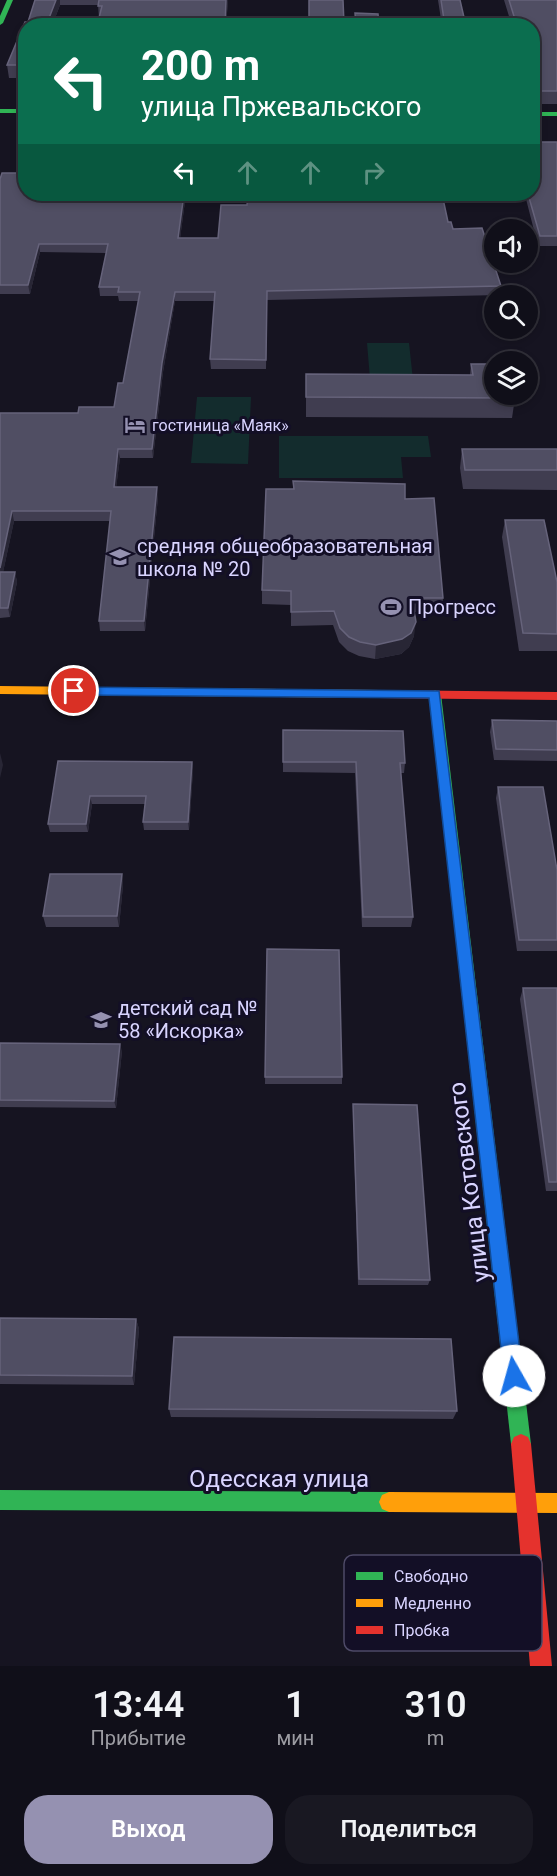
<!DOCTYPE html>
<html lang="ru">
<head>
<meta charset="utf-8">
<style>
	body { margin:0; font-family:Roboto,sans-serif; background:#191822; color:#f1f3f6; height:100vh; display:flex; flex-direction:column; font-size:22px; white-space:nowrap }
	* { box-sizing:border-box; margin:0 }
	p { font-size:20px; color:#9c9ca2 }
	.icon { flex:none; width:33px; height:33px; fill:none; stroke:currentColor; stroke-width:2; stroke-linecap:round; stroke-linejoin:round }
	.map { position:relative; height:1666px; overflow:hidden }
	.drawer { display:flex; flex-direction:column; background:#100f19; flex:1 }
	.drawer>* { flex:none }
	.guide { position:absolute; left:18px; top:18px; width:522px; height:183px; border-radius:24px; box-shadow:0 3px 9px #0003,0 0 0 2px #302f38; background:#0b6e4f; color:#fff; overflow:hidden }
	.tools { position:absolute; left:484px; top:219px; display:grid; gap:12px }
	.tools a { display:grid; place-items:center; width:54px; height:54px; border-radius:50%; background:#100f19; box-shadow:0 3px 9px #0003,0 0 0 2px #302f38; font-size:30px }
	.pin { position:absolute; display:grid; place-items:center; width:51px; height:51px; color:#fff; margin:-26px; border:3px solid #fff; border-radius:50%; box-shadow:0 2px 6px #0007 }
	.me { position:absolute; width:66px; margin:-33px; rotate:353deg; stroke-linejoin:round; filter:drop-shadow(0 0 4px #0008) }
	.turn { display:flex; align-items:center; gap:21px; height:126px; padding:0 24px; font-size:27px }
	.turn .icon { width:78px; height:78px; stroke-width:2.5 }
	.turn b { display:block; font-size:42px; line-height:51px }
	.lanes { display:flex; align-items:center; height:57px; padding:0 24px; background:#0003; justify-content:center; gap:30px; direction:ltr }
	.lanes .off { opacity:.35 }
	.eta { display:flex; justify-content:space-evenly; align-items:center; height:102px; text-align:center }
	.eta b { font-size:36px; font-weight:600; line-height:42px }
	.cta { display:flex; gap:12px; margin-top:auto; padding:12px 24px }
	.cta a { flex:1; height:69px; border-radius:24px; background:#9591b1; color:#fff; font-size:24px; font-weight:600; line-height:69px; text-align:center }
	.cta a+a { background:#191822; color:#f1f3f6 }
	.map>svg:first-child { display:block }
</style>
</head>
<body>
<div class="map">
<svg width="557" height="1666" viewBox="0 0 557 1666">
	<rect width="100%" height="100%" fill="#161421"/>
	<g fill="#132c2d">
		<polygon points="367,343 409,343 413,380 370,379"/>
		<polygon points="197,397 251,397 248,464 191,463"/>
		<polygon points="279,436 428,436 431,457 401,457 403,478 279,478"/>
	</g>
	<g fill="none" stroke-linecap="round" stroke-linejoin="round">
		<g fill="#30b455" fill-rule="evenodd">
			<polygon points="7,0 13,0 3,23 0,25 0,16"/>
			<rect x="0" y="109" width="26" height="4"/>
			<rect x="532" y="112" width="25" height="4"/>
			<polygon points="435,690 441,694 531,1444 528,1451 521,1454 514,1451 511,1444 429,694"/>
			<polygon points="0,1490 389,1492 396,1495 399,1502 396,1509 389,1512 0,1510"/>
		</g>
		<g fill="#ff9f0a" fill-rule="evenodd">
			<polygon points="0,686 379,690 385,694 379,698 0,694"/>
			<polygon points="389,1492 557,1493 557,1513 389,1512 382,1509 379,1502 382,1495"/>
		</g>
		<g fill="#e5322d" fill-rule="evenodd">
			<polygon points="379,690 557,692 557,700 379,698 373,694"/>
			<polygon points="521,1434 528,1437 531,1444 552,1666 530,1666 511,1444 514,1437"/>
		</g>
	</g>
	<g fill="#403d50">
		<polygon points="35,0 228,0 226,26 97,26 99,18 98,5 60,5 52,26 26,26 26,78 9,78 7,65 25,22 28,22"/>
		<polygon points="309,0 343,0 344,26 309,26"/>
		<polygon points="438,0 460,0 466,26 442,26"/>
		<polygon points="504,0 557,0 557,104 535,104 532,96 532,26 512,26"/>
		<polygon points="557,142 557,246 538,246 526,199 497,199 496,194 532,194"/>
		<polygon points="0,179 26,194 186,194 180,238 218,238 448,222 501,286 500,295 267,300 266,369 211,369 210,359 214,301 175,301 163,372 153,458 120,458 116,487 158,497 145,631 100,631 99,621 110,521 14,521 3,572 15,572 17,582 10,617 0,618 0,413 78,413 114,407 123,383 138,301 119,301 118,296 100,296 99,287 106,253 40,252 30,294 0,294"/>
		<polygon points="471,364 515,398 512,418 306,417 306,374 470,375"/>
		<polygon points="462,449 557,449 557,490 463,489 460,468"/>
		<polygon points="293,481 405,499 443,598 442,613 414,612 414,636 409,647 401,654 375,659 359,656 348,651 339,642 333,625 291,626 291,605 262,604 262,590 293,489"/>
		<polygon points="505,520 557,582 557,651 519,651 502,537"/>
		<polygon points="492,720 557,721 557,761 494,760 490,732"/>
		<polygon points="283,730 405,763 404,773 401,773 413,917 411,927 362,927 355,773 283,772"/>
		<polygon points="58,761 192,762 193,770 189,830 144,830 143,822 145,804 92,804 88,832 50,832 48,824"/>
		<polygon points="498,787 557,870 557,951 517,951 496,798"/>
		<polygon points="122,874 123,885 119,927 46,927 43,916"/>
		<polygon points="267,949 342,1077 342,1084 265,1084"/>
		<polygon points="523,988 557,988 557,1191 546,1191 520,999"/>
		<polygon points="0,1043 122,1051 116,1108 0,1107"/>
		<polygon points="353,1104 430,1280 428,1285 358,1285 353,1111"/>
		<polygon points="0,1318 136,1319 139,1329 134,1385 0,1384"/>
		<polygon points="169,1409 457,1411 453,1419 171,1417"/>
	</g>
	<g fill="#282635">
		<polygon points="56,0 60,0 60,5 52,26 46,26"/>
		<polygon points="226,0 228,0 226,26 225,26"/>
		<polygon points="184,194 186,194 179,247 178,238"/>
		<polygon points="39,244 40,252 30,294 28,285"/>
		<polygon points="175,292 175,301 163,372 153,458 152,449 162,363"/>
		<polygon points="118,449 120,458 115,497 114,487"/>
		<polygon points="157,487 158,497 145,631 144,621"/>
		<polygon points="12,511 14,521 1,582 0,568"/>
		<polygon points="15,572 17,582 10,617 8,608"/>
		<polygon points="416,622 414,636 409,647 401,654 375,659 376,645"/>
		<polygon points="0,753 3,765 0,778"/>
		<polygon points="192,762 193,770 189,830 188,822"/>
		<polygon points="90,796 92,804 88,832 86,824"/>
		<polygon points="122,874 123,885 119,927 117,916"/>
		<polygon points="120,1044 122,1051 116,1108 114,1101"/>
		<polygon points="136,1319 139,1329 134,1385 132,1376"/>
	</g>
	<g fill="#504e63" stroke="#66637b" stroke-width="1.5">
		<polygon points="35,0 56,0 46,26 26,26 26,65 7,65 25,22 28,22"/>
		<polygon points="99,0 226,0 225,26 97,26 102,6 98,6"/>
		<polygon points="309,0 343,0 344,24 309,24"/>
		<polygon points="441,0 460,0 466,26 445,26"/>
		<polygon points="509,0 557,0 557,91 537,91 532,77 532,26 517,26"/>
		<polygon points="355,13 378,14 379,26 356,26"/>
		<polygon points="532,142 557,142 557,236 540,236 528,194 532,194"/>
		<polygon points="2,173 26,173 26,194 184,194 178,238 218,238 221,205 247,205 248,194 442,194 448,222 451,222 453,229 482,228 501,286 267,291 266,360 210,359 215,292 175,292 162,363 152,449 118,449 114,487 157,487 144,621 99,621 111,511 12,511 0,568 0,413 78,413 79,407 114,407 118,383 123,383 140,292 118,292 119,287 99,287 108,244 39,244 28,285 0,285 0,179"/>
		<polygon points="471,364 495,364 495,394 514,394 515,398 306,397 306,374 473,375"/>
		<polygon points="462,449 557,449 557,470 465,470"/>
		<polygon points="293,481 405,484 405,499 434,498 443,598 412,598 416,622 411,633 402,639 376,645 360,642 349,637 340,628 334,611 291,612 291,591 262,590 266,489 294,489"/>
		<polygon points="505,520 544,520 557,582 557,634 523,633"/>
		<polygon points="0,572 15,572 8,608 0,608"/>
		<polygon points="492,720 557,721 557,750 496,749"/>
		<polygon points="283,730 403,731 405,763 400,763 413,917 363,917 356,762 283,762"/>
		<polygon points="58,761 192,762 188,822 143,822 146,796 90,796 86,824 48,824"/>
		<polygon points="498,787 543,787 557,870 557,940 519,940"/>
		<polygon points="50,874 122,874 117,916 43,916"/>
		<polygon points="267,949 339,950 342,1077 265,1077"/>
		<polygon points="523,988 557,988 557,1182 549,1182"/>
		<polygon points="0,1043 120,1044 114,1101 0,1100"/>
		<polygon points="353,1104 417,1105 430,1280 359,1279"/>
		<polygon points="0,1318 136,1319 132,1376 0,1375"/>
		<polygon points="174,1337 451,1339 457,1411 169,1409"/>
	</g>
	<polygon fill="#1a73e8" stroke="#114b97" stroke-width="1.5" points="74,687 439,691 523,1376 520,1382 514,1385 507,1382 504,1376 429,698 74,695 67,691"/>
	<defs>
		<g id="hotel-bare" transform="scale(1.62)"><path d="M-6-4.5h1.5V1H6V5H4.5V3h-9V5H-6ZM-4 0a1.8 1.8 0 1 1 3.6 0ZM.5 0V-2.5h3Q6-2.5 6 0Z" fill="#9591b1" stroke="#130f26" stroke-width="2.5" paint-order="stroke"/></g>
		<g id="school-bare" transform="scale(1.62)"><path d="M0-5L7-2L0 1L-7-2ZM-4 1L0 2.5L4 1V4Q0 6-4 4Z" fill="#9591b1" stroke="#130f26" stroke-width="2.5" paint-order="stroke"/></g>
		<g id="stadium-bare" transform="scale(1.62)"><path d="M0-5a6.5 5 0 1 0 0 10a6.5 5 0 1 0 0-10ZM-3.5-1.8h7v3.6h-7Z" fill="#9591b1" stroke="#130f26" stroke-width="2.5" paint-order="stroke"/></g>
	</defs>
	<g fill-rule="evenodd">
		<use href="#hotel-bare" x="135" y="425"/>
		<use href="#school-bare" x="120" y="557"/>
		<use href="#stadium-bare" x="391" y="607"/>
		<use href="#school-bare" x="101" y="1020"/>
	</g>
	<g text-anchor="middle" stroke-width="6" stroke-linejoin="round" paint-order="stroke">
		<g font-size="16" fill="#d9d4ff" stroke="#130f26" text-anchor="start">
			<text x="152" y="431">гостиница «Маяк»</text>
		</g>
		<g font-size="20" fill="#d9d4ff" stroke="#130f26" text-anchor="start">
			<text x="137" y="553">средняя общеобразовательная<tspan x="137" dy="23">школа № 20</tspan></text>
			<text x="408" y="614">Прогресс</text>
			<text x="118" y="1015">детский сад №<tspan x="118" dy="23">58 «Искорка»</tspan></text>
		</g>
		<g font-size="24" fill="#d9d4ff" stroke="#130f26">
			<text transform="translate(469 1182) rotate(-97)" y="8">улица Котовского</text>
			<text x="279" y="1487">Одесская улица</text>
		</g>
	</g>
	<rect x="344" y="1555" width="198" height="96" rx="9" fill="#130f26" stroke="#4e4a67" stroke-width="1.5"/>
	<rect x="356" y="1572" width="27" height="8" fill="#30b455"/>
	<rect x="356" y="1599" width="27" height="8" fill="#ff9f0a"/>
	<rect x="356" y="1626" width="27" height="8" fill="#e5322d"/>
	<g font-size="16" fill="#d9d4ff">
		<text x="394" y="1582">Свободно</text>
		<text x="394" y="1609">Медленно</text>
		<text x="394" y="1636">Пробка</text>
	</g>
</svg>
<div class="tools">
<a><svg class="icon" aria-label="sound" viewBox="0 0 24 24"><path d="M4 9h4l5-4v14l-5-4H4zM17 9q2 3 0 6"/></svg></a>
<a><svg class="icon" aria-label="search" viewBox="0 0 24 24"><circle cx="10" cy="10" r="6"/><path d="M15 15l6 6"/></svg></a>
<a><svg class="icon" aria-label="layers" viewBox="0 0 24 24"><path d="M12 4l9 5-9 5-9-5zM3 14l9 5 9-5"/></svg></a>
</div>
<div class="pin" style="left:74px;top:691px;background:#d93025"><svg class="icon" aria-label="arrive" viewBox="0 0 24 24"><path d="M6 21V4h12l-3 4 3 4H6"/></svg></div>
<svg class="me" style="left:514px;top:1376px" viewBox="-20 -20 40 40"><circle r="19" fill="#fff"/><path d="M0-13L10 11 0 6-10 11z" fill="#1a73e8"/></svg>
<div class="guide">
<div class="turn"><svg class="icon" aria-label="left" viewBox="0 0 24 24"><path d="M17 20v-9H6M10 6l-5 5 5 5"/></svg><div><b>200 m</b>улица Пржевальского</div></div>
<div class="lanes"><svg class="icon" aria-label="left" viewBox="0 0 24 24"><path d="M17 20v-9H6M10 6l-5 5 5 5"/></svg><svg class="icon off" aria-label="ahead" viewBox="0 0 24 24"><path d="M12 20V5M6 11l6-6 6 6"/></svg><svg class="icon off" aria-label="ahead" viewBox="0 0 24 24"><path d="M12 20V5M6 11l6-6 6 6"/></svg><svg class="icon off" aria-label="right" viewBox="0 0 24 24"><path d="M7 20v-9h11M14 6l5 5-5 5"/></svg></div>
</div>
</div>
<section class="drawer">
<div class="eta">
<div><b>13:44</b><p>Прибытие</p></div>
<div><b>1</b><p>мин</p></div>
<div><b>310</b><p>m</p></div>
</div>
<div class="cta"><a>Выход</a><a>Поделиться</a></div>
</section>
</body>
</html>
